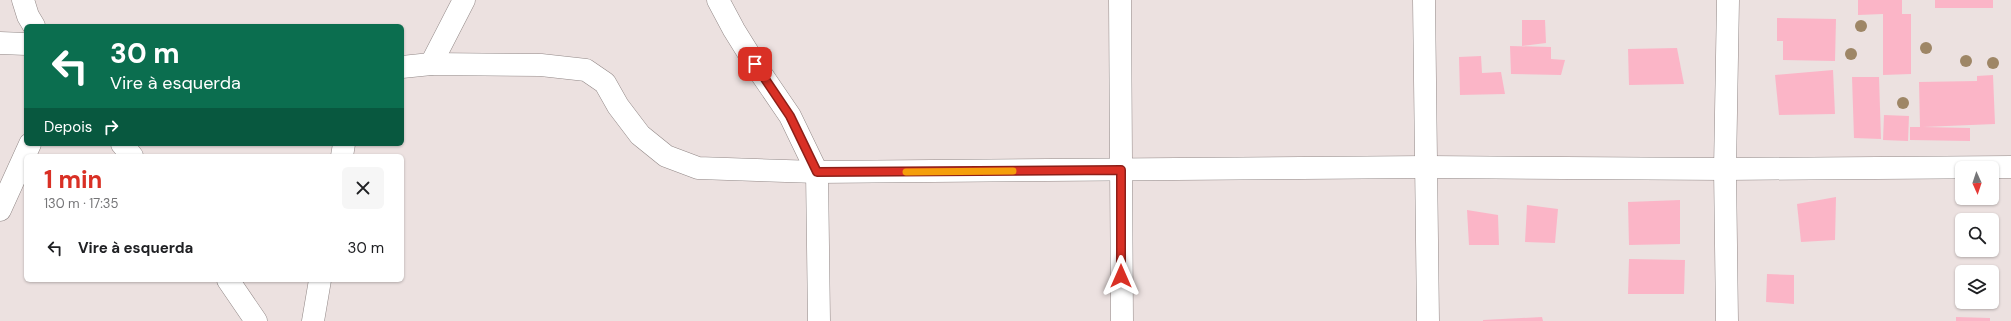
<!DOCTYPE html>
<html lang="pt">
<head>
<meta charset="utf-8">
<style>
	body { margin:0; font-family:"DM Sans",sans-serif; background:#f6f6f6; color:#202124; height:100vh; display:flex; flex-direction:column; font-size:15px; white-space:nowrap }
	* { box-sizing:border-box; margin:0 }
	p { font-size:13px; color:#757577 }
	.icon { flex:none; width:22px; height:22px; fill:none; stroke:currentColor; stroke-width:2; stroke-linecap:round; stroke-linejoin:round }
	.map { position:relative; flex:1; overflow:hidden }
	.sheet { position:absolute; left:24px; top:154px; width:380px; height:128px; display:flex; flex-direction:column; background:#fff; border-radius:6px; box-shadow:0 1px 3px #0004 }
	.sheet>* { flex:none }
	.hud { position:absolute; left:24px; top:24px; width:380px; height:122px; border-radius:6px; box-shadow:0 1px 3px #0004; background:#0b6e4f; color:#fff; overflow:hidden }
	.needle { width:26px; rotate:177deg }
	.buttons { position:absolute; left:1955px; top:161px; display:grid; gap:8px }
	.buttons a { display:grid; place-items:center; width:44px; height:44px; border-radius:6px; background:#fff; box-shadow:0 1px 3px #0004; font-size:20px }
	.pin { position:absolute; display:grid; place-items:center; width:34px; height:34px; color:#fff; margin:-17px; border-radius:8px; box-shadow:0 2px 6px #0006 }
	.me { position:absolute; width:44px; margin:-22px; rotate:0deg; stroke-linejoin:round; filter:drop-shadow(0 0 3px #0008) }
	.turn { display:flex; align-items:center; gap:14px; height:84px; padding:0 20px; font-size:18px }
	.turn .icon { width:52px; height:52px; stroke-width:2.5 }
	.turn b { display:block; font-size:28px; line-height:34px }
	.then { display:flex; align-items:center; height:38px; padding:0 20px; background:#0003; gap:8px; font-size:15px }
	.round { display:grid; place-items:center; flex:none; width:42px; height:42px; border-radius:6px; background:#f6f6f6 }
	.summary { display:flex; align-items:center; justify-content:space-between; height:68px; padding:0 20px }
	h1 { font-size:24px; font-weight:700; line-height:30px; color:#d93025 }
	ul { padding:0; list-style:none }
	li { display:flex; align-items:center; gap:12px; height:52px; padding:0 20px }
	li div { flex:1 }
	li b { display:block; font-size:15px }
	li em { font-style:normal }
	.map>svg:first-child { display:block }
</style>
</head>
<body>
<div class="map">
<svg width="2011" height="321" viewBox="0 0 2011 321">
	<rect width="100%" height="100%" fill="#ece1e0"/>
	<g fill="#fbb5c7">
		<polygon points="1858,0 1902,0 1902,14 1911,14 1911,74 1883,75 1883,14 1858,15"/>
		<rect x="1935" y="0" width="58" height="8"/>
		<polygon points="1777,18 1836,19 1835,61 1783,60 1783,41 1777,41"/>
		<polygon points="1522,20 1545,20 1546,43 1522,46"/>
		<polygon points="1510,46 1551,47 1551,59 1565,60 1561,75 1511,74"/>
		<polygon points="1677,48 1684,84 1629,85 1628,49"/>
		<polygon points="1481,56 1482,73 1501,72 1505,94 1460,95 1459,57"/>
		<polygon points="1833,70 1835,114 1779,115 1775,75"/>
		<polygon points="1993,75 1995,124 1923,127 1970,128 1970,141 1910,140 1910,127 1920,127 1919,82 1977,81 1977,76"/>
		<polygon points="1852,77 1879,77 1881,139 1854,138"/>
		<polygon points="1884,115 1909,116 1908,141 1883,140"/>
		<polygon points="1836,197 1835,240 1801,242 1797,204"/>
		<polygon points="1680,200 1680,244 1629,245 1628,202"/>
		<polygon points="1527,205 1558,209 1555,243 1525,242"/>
		<polygon points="1467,210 1498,215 1499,245 1469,245"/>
		<polygon points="1629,259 1685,260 1684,294 1628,294"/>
		<polygon points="1767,274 1794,275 1794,304 1766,302"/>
		<polygon points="1542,317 1543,321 1483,321 1483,320"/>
		<polygon points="1956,317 1990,318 1990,321 1956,321"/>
	</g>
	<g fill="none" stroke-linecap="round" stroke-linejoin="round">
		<g stroke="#928887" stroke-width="23">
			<g id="street">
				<polyline points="23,0 28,16 34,26"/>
				<polyline points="718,0 734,30 762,75 790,116 817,172 819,321"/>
				<polyline points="1120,0 1122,321"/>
				<polyline points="1424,0 1428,321"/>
				<polyline points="0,43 26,44"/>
				<polyline points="431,64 464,0"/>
				<polyline points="402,67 431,64 541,65 586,70 605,83 618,106 640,135 666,156 698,168 817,172 1427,167 1725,169 2011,167"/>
				<polyline points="122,144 132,156"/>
				<polyline points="342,156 344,144"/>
				<polyline points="0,210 30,144"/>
				<polyline points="228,280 256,321"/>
				<polyline points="313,321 320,280"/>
				<polyline points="1727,321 1725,169 1728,0"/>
			</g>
		</g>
		<use href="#street" stroke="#fff" stroke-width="22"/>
	</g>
	<g fill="#9e8666">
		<circle cx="1861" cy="26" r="6"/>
		<circle cx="1926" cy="48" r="6"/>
		<circle cx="1851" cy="54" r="6"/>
		<circle cx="1966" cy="61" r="6"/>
		<circle cx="1993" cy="63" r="6"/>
		<circle cx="1903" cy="103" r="6"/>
	</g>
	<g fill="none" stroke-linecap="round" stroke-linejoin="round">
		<g stroke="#8d1f18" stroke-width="10">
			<polyline id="route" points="755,64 790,116 817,172 1121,170 1121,276"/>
		</g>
		<use href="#route" stroke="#d93025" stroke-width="7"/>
		<polyline stroke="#f59e0b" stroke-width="7" points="906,172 1013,171"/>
	</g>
</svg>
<div class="buttons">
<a><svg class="needle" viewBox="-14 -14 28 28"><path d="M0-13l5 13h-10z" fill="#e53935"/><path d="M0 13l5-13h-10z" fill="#757577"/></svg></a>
<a><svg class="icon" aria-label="search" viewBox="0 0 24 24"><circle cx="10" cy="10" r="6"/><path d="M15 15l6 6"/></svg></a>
<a><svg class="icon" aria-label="layers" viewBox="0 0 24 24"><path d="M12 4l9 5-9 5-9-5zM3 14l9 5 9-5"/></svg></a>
</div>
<div class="pin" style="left:755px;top:64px;background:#d93025"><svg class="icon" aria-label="arrive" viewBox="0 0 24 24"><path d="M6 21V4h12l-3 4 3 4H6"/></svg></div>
<svg class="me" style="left:1121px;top:276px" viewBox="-20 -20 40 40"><path d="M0-17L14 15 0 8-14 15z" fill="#d93025" stroke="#fff" stroke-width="4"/></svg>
<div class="hud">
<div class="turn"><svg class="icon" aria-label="left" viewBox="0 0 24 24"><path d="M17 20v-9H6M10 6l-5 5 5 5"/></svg><div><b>30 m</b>Vire à esquerda</div></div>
<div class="then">Depois<svg class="icon" aria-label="right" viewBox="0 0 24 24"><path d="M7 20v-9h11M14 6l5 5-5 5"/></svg></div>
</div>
<section class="sheet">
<div class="summary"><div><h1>1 min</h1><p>130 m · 17:35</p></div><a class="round"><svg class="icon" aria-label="close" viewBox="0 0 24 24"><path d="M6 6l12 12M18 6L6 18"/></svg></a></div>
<ul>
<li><svg class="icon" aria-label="left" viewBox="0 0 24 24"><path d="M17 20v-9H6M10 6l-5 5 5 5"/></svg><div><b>Vire à esquerda</b></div><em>30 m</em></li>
</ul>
</section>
</div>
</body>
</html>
